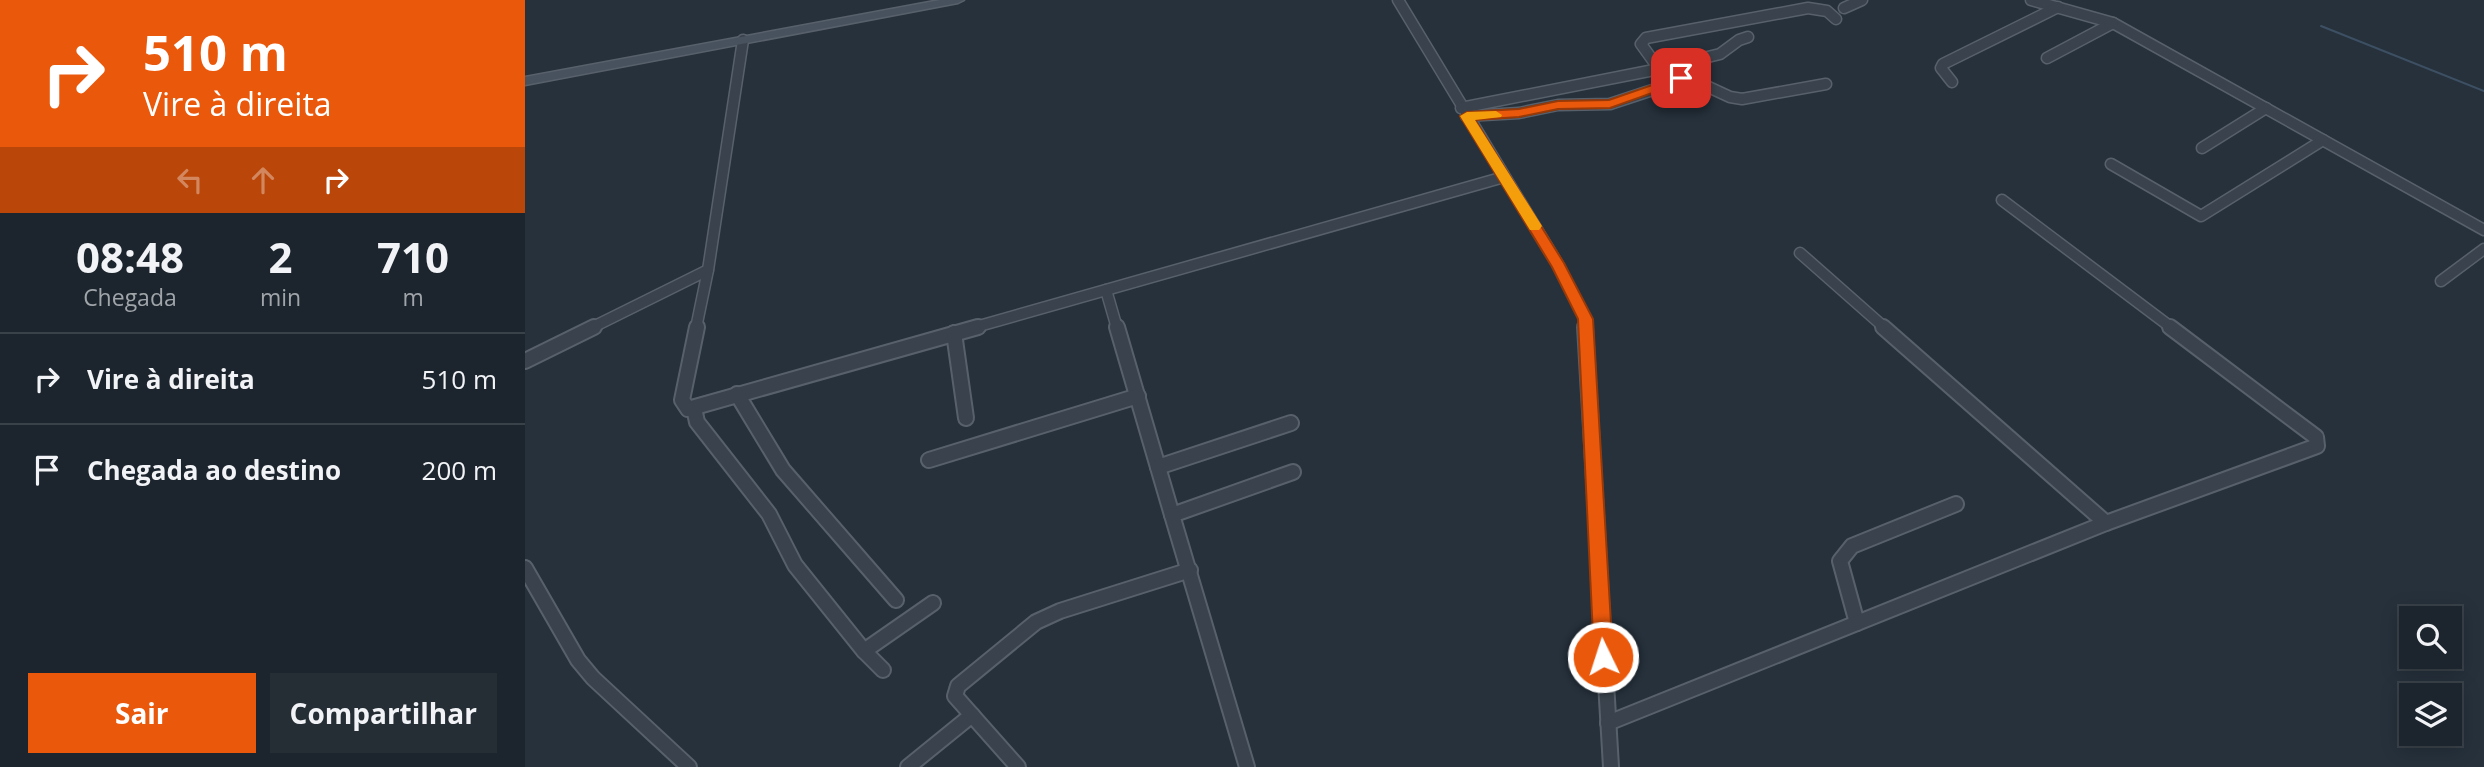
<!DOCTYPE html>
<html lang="pt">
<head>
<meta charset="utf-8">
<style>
	body { margin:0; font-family:"Open Sans",sans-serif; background:#252d35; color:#f1f3f6; height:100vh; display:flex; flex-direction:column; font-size:26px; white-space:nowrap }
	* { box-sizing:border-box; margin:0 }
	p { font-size:23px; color:#a0a5aa }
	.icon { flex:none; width:38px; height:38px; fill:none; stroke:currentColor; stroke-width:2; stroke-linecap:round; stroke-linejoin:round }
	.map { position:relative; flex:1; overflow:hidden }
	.drawer { display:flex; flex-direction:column; background:#1c252d; width:525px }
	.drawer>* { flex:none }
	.hud { background:#ea580c; color:#fff; overflow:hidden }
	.buttons { position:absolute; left:1874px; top:606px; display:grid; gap:14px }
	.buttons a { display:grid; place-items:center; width:63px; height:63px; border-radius:0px; background:#1c252d; box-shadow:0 4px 18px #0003,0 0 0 2px #3a4249; font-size:35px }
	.pin { position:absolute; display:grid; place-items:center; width:60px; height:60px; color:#fff; margin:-30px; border-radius:14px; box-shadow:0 4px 10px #0006 }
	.me { position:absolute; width:77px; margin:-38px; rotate:356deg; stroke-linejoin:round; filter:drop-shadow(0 0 5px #0008) }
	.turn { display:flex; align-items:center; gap:24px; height:147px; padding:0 28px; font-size:32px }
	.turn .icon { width:91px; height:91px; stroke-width:2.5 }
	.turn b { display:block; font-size:49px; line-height:60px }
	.lanes { display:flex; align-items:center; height:66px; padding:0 28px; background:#0003; justify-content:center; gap:35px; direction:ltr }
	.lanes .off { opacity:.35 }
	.eta { display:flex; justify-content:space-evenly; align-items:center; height:119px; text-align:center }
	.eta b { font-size:42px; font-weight:700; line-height:49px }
	.primary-button { display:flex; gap:14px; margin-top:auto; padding:14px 28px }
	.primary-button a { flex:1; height:80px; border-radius:0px; background:#ea580c; color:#fff; font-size:28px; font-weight:700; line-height:80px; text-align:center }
	.primary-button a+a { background:#252d35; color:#f1f3f6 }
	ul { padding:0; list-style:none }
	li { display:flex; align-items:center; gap:21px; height:91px; padding:0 28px; border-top:2px solid #3a4249 }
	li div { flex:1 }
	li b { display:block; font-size:26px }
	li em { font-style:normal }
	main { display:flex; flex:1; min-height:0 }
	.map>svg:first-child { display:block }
</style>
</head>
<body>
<main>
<section class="drawer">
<div class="hud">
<div class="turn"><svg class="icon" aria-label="right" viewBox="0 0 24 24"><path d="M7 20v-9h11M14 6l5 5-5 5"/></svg><div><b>510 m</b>Vire à direita</div></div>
<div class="lanes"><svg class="icon off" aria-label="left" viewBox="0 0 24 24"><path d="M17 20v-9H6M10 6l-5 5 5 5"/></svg><svg class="icon off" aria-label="ahead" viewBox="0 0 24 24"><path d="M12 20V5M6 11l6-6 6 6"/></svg><svg class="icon" aria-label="right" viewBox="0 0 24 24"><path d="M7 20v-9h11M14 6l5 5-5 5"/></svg></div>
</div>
<div class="eta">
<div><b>08:48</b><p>Chegada</p></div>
<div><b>2</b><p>min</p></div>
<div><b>710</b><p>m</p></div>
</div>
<ul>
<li><svg class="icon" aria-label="right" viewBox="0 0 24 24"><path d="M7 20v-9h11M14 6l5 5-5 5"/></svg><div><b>Vire à direita</b></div><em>510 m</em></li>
<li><svg class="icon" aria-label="arrive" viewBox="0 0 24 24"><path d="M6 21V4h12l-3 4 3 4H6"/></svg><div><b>Chegada ao destino</b></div><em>200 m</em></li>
</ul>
<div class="primary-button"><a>Sair</a><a>Compartilhar</a></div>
</section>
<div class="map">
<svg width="1959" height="767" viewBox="0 0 1959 767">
	<rect width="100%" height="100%" fill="#26313c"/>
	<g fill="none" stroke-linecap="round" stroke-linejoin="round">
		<polyline stroke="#3d5063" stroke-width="2" points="1796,26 1959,91"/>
		<g stroke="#58616b" stroke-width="13">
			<g id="street-far1">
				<polyline points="873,0 1034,266 1060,319 1061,328"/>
				<polyline points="1506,0 1588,23 1959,230"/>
				<polyline points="1319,8 1337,0"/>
				<polyline points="1522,58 1588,23"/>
				<polyline points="1134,69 1116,44 1121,38 1283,8 1302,11 1311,19"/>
				<polyline points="1427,82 1416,68 1418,64 1533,7"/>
				<polyline points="936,108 1134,69 1195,54 1214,40 1223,37"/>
				<polyline points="941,116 994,113 1033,105 1085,104 1164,78 1205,97 1217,99 1301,84"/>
				<polyline points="1677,148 1741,108"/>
				<polyline points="1586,164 1676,216 1798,140"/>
				<polyline points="1477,200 1647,328"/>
				<polyline points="1275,253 1360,328"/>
				<polyline points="1916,281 1959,249"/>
				<polyline points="581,290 592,328"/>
				<polyline points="66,328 183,270"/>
				<polyline points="171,328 183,270 218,40"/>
				<polyline points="447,328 979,177"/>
			</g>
		</g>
		<g stroke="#58616b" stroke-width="18">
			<g id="street">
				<polyline points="172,327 157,400 163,409 453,327"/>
				<polyline points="592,327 647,515 768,472"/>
				<polyline points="1060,327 1086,767"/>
				<polyline points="1358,327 1581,523"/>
				<polyline points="429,333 441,418"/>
				<polyline points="0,361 69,327"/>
				<polyline points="212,394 258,470 371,600"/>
				<polyline points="169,408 172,422 244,514 270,565 339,651 408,603"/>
				<polyline points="404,460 613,396"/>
				<polyline points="633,467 766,423"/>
				<polyline points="647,515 722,767"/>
				<polyline points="0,568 53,660 68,678 164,767"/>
				<polyline points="1332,623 1315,561 1327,546 1431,504"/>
				<polyline points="339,651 358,670"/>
				<polyline points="1083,723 1581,523 1792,446 1791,437 1645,327"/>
				<polyline points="383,767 447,715"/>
				<polyline points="493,767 430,696 433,686 511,622 535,611 665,570"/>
			</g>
		</g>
		<g stroke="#58616b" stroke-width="3">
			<polygon id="secondary" points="415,0 439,0 433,3 0,85 0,77"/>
		</g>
		<use href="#street-far1" stroke="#3a434d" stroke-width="10"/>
		<use href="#street" stroke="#3a434d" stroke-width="14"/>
		<use href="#secondary" fill="#48525f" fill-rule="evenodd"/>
	</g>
	<polygon fill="#ea580c" stroke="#983908" stroke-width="2" points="1156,75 1163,78 1161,81 1085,108 1033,109 994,117 950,120 1039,263 1068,319 1088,657 1085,663 1078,666 1072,663 1069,657 1053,319 1027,267 935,116 942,112 994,109 1033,101 1084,100"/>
	<polygon fill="#f59e0b" points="971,111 977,115 976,117 950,120 1017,226 1014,230 1005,230 935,116 942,112"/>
</svg>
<div class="buttons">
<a><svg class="icon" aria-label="search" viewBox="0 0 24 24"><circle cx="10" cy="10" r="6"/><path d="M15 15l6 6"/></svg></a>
<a><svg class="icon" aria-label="layers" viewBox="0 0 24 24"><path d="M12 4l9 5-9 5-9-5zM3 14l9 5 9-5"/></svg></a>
</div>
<div class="pin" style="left:1156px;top:78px;background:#d93025"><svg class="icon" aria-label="arrive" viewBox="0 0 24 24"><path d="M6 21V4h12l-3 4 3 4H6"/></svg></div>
<svg class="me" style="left:1078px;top:657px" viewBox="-20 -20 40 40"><circle r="17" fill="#ea580c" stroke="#fff" stroke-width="3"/><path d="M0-11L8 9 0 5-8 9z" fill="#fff"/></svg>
</div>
</main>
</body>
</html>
